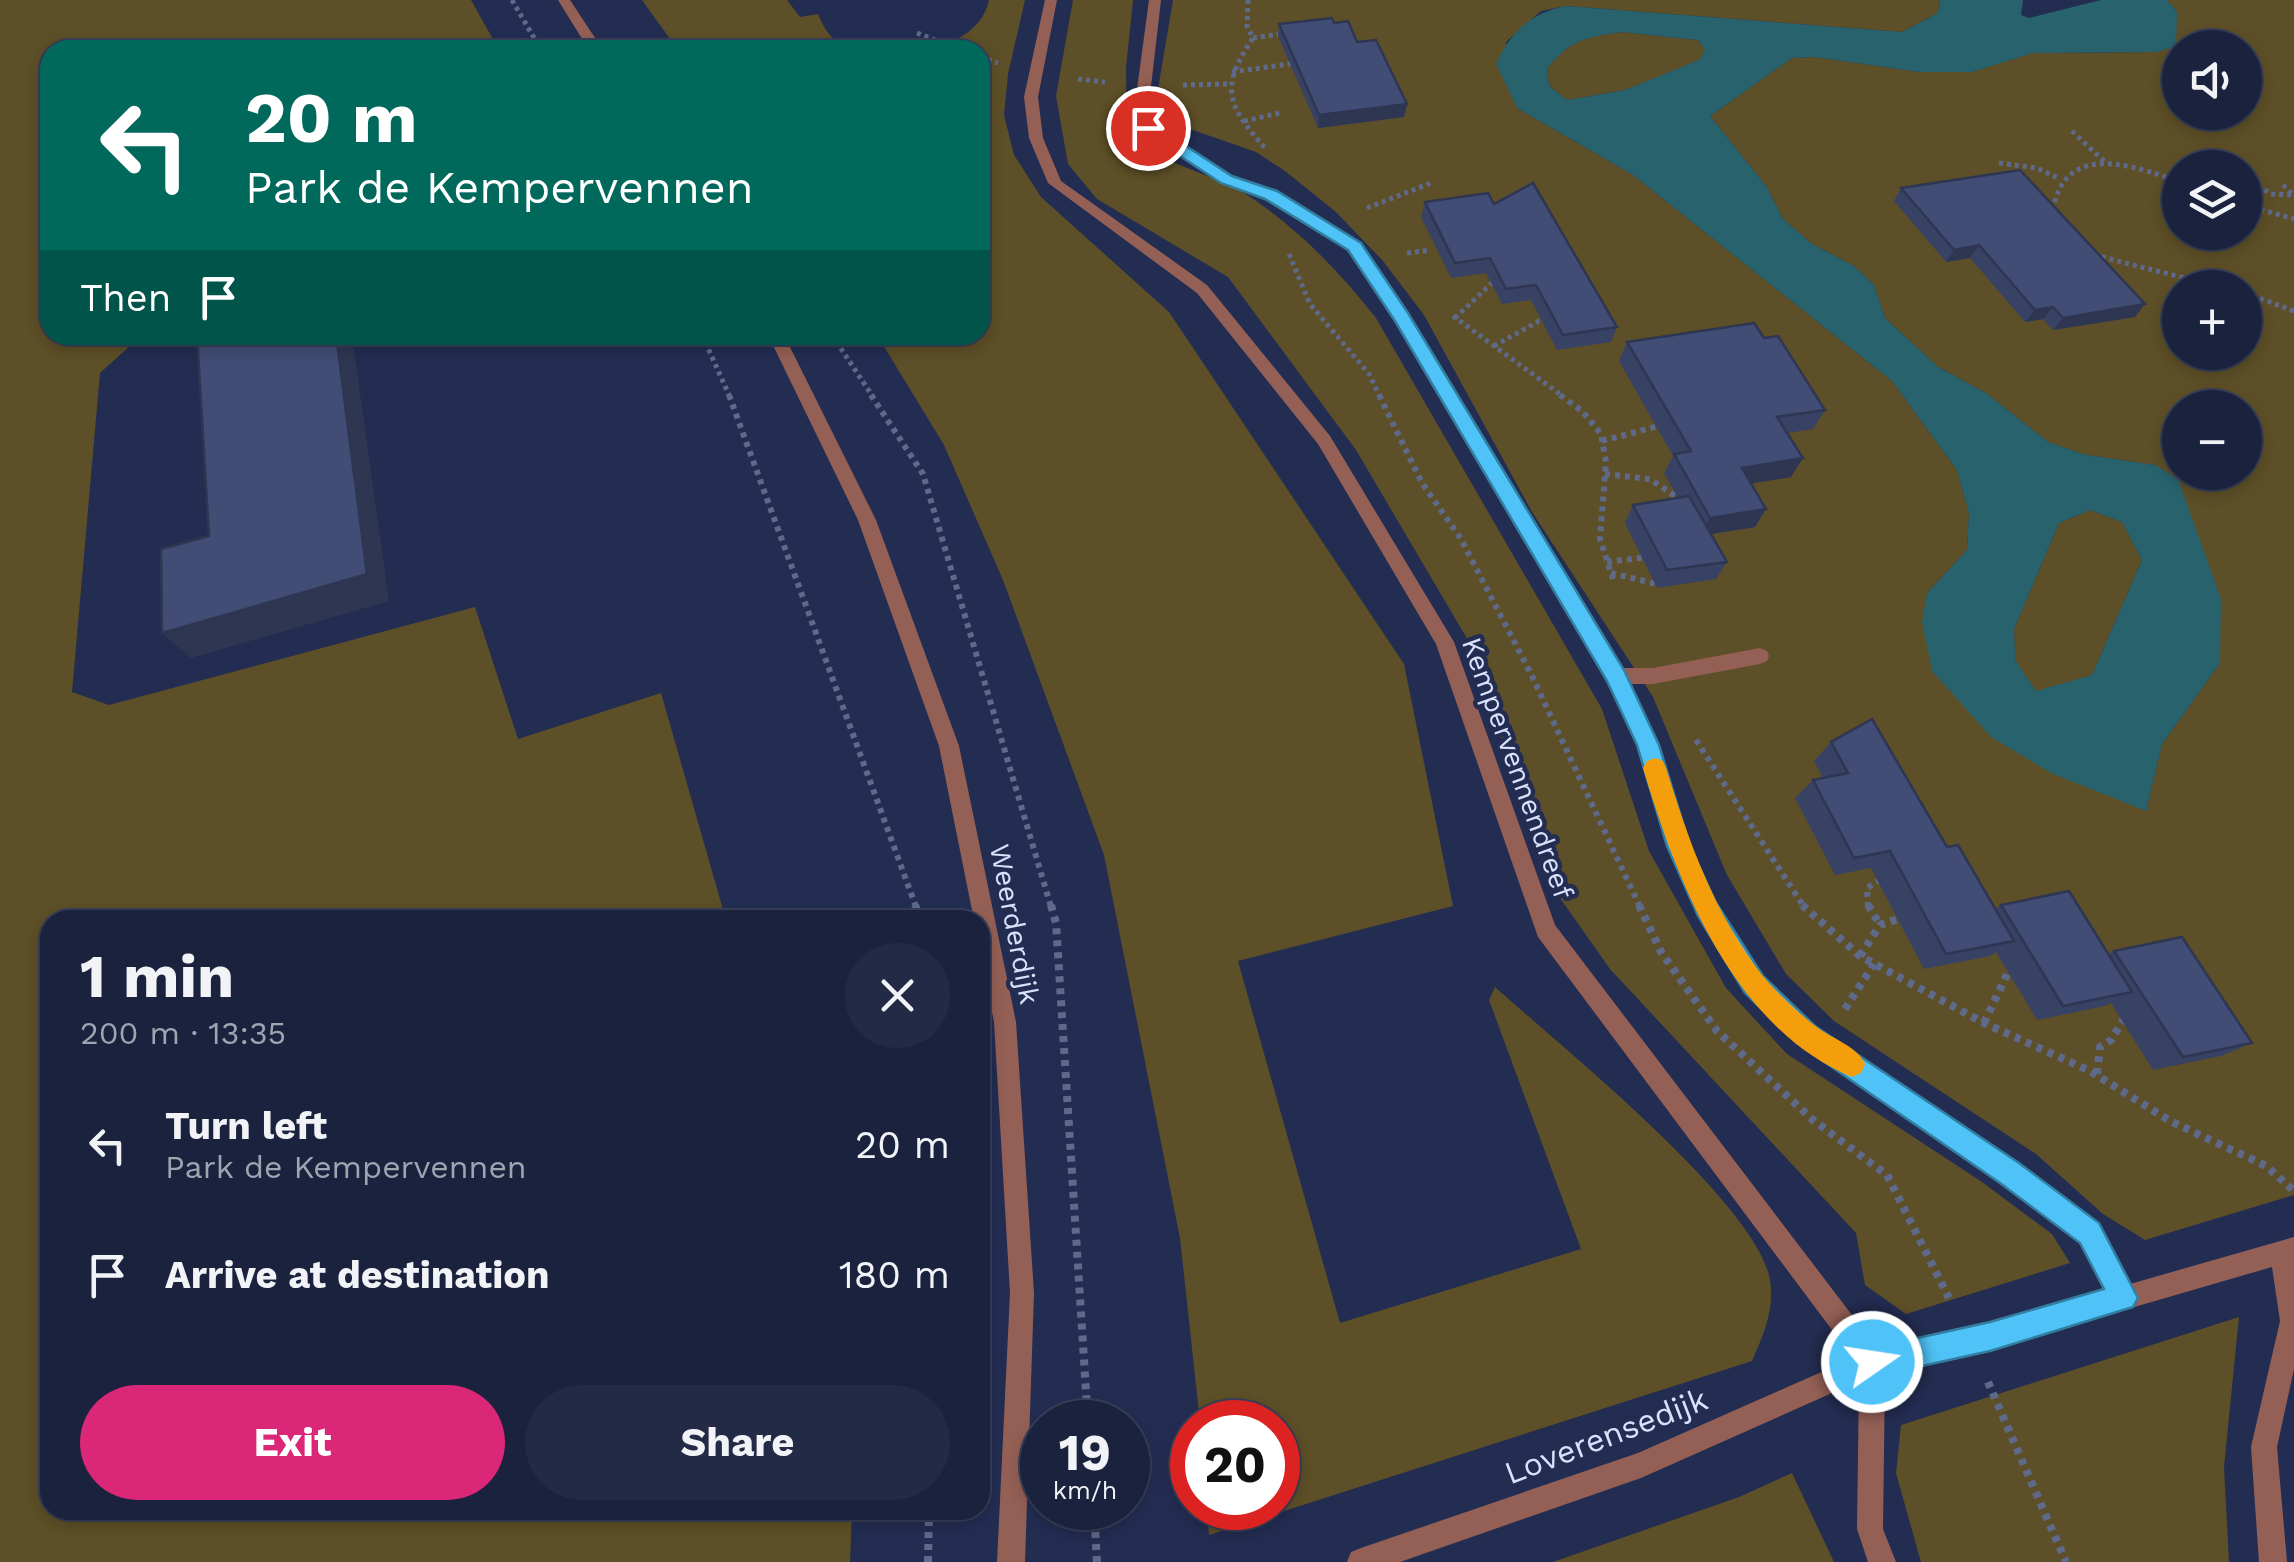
<!DOCTYPE html>
<html lang="en">
<head>
<meta charset="utf-8">
<style>
	body { margin:0; font-family:"Work Sans",sans-serif; background:#232a45; color:#f1f3f6; height:100vh; display:flex; flex-direction:column; font-size:38px; white-space:nowrap }
	* { box-sizing:border-box; margin:0 }
	p { font-size:32px; color:#9fa4b0 }
	.icon { flex:none; width:55px; height:55px; fill:none; stroke:currentColor; stroke-width:2; stroke-linecap:round; stroke-linejoin:round }
	.map { position:relative; flex:1; overflow:hidden }
	.panel { position:absolute; left:40px; top:910px; width:950px; height:610px; display:flex; flex-direction:column; background:#1a223e; border-radius:30px; box-shadow:0 5px 15px #0003,0 0 0 2px #383f58 }
	.panel>* { flex:none }
	.guide { position:absolute; left:40px; top:40px; width:950px; height:305px; border-radius:30px; box-shadow:0 5px 15px #0003,0 0 0 2px #383f58; background:#00695c; color:#fff; overflow:hidden }
	.buttons { position:absolute; left:2162px; top:30px; display:grid; gap:20px }
	.buttons a { display:grid; place-items:center; width:100px; height:100px; border-radius:50%; background:#1a223e; box-shadow:0 5px 15px #0003,0 0 0 2px #383f58; font-size:50px }
	.speed { position:absolute; left:1020px; top:1400px; display:flex; gap:20px; font-size:50px; font-weight:700; text-align:center }
	.speed>* { display:grid; place-content:center; width:130px; height:130px; border-radius:50%; background:#1a223e; box-shadow:0 5px 15px #0003,0 0 0 2px #383f58; line-height:1 }
	.speed small { font-size:25px; font-weight:400 }
	.speed .limit { border:15px solid #d22; background:#fff; color:#111 }
	.pin { position:absolute; display:grid; place-items:center; width:85px; height:85px; color:#fff; margin:-42px; border:5px solid #fff; border-radius:50%; box-shadow:0 2px 10px #0007 }
	.me { position:absolute; width:110px; margin:-55px; rotate:77deg; stroke-linejoin:round; filter:drop-shadow(0 0 8px #0008) }
	.turn { display:flex; align-items:center; gap:35px; height:210px; padding:0 40px; font-size:45px }
	.turn .icon { width:130px; height:130px; stroke-width:2.5 }
	.turn b { display:block; font-size:70px; line-height:85px }
	.then { display:flex; align-items:center; height:95px; padding:0 40px; background:#0003; gap:20px; font-size:38px }
	.round { display:grid; place-items:center; flex:none; width:105px; height:105px; border-radius:52px; background:#232a45 }
	.summary { display:flex; align-items:center; justify-content:space-between; height:170px; padding:0 40px }
	h1 { font-size:60px; font-weight:700; line-height:75px }
	.cta { display:flex; gap:20px; margin-top:auto; padding:20px 40px }
	.cta a { flex:1; height:115px; border-radius:60px; background:#db2777; color:#fff; font-size:40px; font-weight:700; line-height:115px; text-align:center }
	.cta a+a { background:#232a45; color:#f1f3f6 }
	ul { padding:0; list-style:none }
	li { display:flex; align-items:center; gap:30px; height:130px; padding:0 40px }
	li div { flex:1 }
	li b { display:block; font-size:38px }
	li em { font-style:normal }
	.map>svg:first-child { display:block }
</style>
</head>
<body>
<div class="map">
<svg width="2294" height="1562" viewBox="0 0 2294 1562">
	<rect width="100%" height="100%" fill="#232d52"/>
	<g fill="#5d4f27" fill-rule="evenodd">
		<polygon points="0,0 471,0 499,50 50,50 50,335 142,335 100,373 72,692 109,705 475,607 518,739 661,693 726,920 50,920 50,1510 852,1510 850,1562 0,1562"/>
		<path d="M 642,0 L 787,0 L 800,17 L 818,14 C 826,33 834,44 855,50 L 678,50 Z"/>
		<path d="M 989,0 L 1025,0 L 1008,74 L 1004,115 L 1014,155 L 1041,197 L 1169,312 L 1404,664 L 1453,906 L 1238,961 L 1340,1323 L 1581,1249 L 1489,1000 L 1495,987 C 1558,1044 1758,1204 1770,1280 C 1775,1309 1763,1336 1752,1361 L 1209,1535 L 1207,1508 L 1278,1508 L 1278,1422 L 1200,1422 L 1180,1238 L 1104,855 L 1003,580 L 944,445 L 877,335 L 980,335 L 980,50 L 923,50 C 952,44 982,32 989,0 Z"/>
		<path d="M 1073,0 L 1133,0 L 1126,68 L 1127,134 C 1163,166 1212,172 1252,198 C 1300,231 1340,272 1376,318 L 1602,709 L 1649,851 L 1726,988 L 1787,1054 L 1982,1182 L 2052,1234 L 2070,1263 L 1906,1314 L 1865,1285 L 1856,1233 L 1610,969 L 1548,881 L 1472,647 L 1356,450 L 1228,277 L 1097,199 L 1068,164 L 1056,96 Z"/>
		<path d="M 1173,0 L 1940,0 L 1938,13 L 1902,32 L 1566,6 L 1541,11 L 1506,42 L 1517,108 L 1633,175 L 1892,381 L 1957,470 L 1969,513 L 1967,550 L 1927,593 L 2146,811 L 2162,744 L 2220,663 L 2155,465 L 2086,455 L 2048,442 L 1986,393 L 1938,367 L 1885,318 L 1874,285 L 1854,266 L 1812,244 L 1783,219 L 1766,186 L 1710,116 L 1792,58 L 1815,57 L 1919,72 L 1972,72 L 2032,53 L 2158,52 L 2177,12 L 2167,0 L 2294,0 L 2294,1195 L 2145,1240 L 2103,1214 L 2036,1154 L 1834,1021 L 1786,974 L 1727,875 L 1653,697 L 1532,512 L 1424,315 L 1383,261 L 1336,212 L 1285,171 L 1256,152 L 1190,129 L 1165,113 L 1157,95 ZM 2180,48 L 2245,48 L 2245,112 L 2180,112 ZM 2180,168 L 2245,168 L 2245,232 L 2180,232 ZM 2180,288 L 2245,288 L 2245,352 L 2180,352 ZM 2180,408 L 2245,408 L 2245,472 L 2180,472 Z"/>
		<path d="M 1621,32 L 1698,40 L 1705,50 L 1700,60 L 1625,90 L 1567,100 L 1549,86 L 1547,69 C 1569,40 1586,37 1621,32 Z"/>
		<polygon points="2090,510 2122,522 2142,560 2092,675 2036,692 2015,660 2014,629 2059,523"/>
		<polygon points="2239,1317 2224,1467 2229,1562 1921,1562 1896,1473 1901,1425"/>
		<polygon points="1792,1473 1834,1562 1553,1562 1739,1497"/>
	</g>
	<path fill="#28636d" fill-rule="evenodd" d="M 1940,0 L 2023,0 L 2021,15 L 2029,18 L 2101,0 L 2167,0 L 2177,12 L 2176,46 L 2158,52 L 2033,53 L 1972,72 L 1919,72 L 1815,57 L 1792,58 L 1710,116 L 1766,186 L 1783,219 L 1812,244 L 1854,266 L 1874,285 L 1885,318 L 1938,367 L 1986,393 L 2048,442 L 2086,455 L 2155,465 L 2178,479 L 2221,599 L 2220,663 L 2162,744 L 2146,811 L 2051,773 L 1991,737 L 1932,671 L 1922,622 L 1927,593 L 1967,550 L 1969,513 L 1957,470 L 1892,381 L 1633,175 L 1517,108 L 1496,64 C 1511,31 1531,13 1566,6 L 1902,32 L 1938,13 ZM 1621,32 L 1698,40 L 1705,50 L 1699,60 L 1625,90 L 1567,100 L 1549,86 L 1547,69 C 1569,40 1587,37 1621,32 ZM 2090,510 L 2122,522 L 2142,560 L 2092,675 L 2036,691 L 2015,660 L 2014,629 L 2059,523 Z"/>
	<g fill="none" stroke-linecap="round" stroke-linejoin="round">
		<g stroke="#5f6989" stroke-width="5" stroke-dasharray="4 4" stroke-linecap="butt">
			<polyline points="512,0 541,50"/>
			<path d="M 1248,0 L 1247,26 L 1253,38 C 1220,87 1226,104 1265,148"/>
			<polyline points="917,33 961,50"/>
			<polyline points="1253,38 1286,33"/>
			<polyline points="980,57 998,63"/>
			<polyline points="1232,72 1296,63"/>
			<polyline points="1078,79 1105,82"/>
			<polyline points="1183,85 1230,84"/>
			<polyline points="1244,121 1280,113"/>
			<polyline points="2072,131 2106,163"/>
			<polyline points="1999,163 2037,168 2060,179"/>
			<polyline points="2251,181 2271,194 2293,195"/>
			<polyline points="2283,185 2293,195"/>
			<polyline points="2245,205 2294,219"/>
			<polyline points="1367,208 1431,183"/>
			<path d="M 2053,210 C 2065,141 2132,165 2180,182"/>
			<polyline points="1407,253 1430,250"/>
			<polyline points="1289,254 1310,304 1369,374 1380,397"/>
			<polyline points="2094,255 2224,288"/>
			<polyline points="2245,293 2294,311"/>
			<polyline points="1453,316 1564,397"/>
			<polyline points="1455,318 1494,281"/>
			<polyline points="702,335 730,397"/>
			<polyline points="832,335 873,397"/>
			<polyline points="1494,346 1539,321 1550,321"/>
		</g>
		<g stroke="#5f6989" stroke-width="6" stroke-dasharray="5 5" stroke-linecap="butt">
			<polyline points="729,395 916,907"/>
			<polyline points="871,395 923,474 1051,907"/>
			<polyline points="1379,395 1422,483 1461,539 1531,674 1640,907"/>
			<polyline points="1560,395 1582,411 1601,434 1606,462 1600,539 1613,579"/>
			<polyline points="1602,441 1662,425"/>
			<polyline points="1605,474 1650,479 1684,502"/>
			<polyline points="1607,562 1648,557"/>
			<polyline points="1611,573 1657,584"/>
			<polyline points="1696,740 1804,907"/>
			<polyline points="1868,907 1867,888 1878,881"/>
		</g>
		<g stroke="#5f6989" stroke-width="8" stroke-dasharray="6 6" stroke-linecap="butt">
			<polyline points="915,905 921,920"/>
			<polyline points="1051,905 1056,923 1088,1422"/>
			<polyline points="1639,905 1661,952 1717,1031 1813,1120 1887,1175 1949,1298"/>
			<polyline points="1802,905 1860,956 1984,1023 2090,1071 2170,1121 2266,1166 2294,1191"/>
			<polyline points="1868,905 1880,925"/>
			<polyline points="1860,956 1880,925 1904,917"/>
			<polyline points="1845,1009 1874,964"/>
			<polyline points="1984,1023 2010,968"/>
			<polyline points="2097,1074 2100,1047 2111,1040 2125,1017"/>
			<polyline points="1988,1382 2066,1562"/>
			<polyline points="1094,1508 1097,1562"/>
			<polyline points="928,1562 929,1510"/>
		</g>
		<polygon fill="#946056" fill-rule="evenodd" points="1045,0 1057,0 1038,97 1043,138 1061,181 1207,285 1330,436 1454,642 1555,925 1877,1348 1990,1323 2107,1290 2081,1242 2002,1181 1798,1043 1746,991 1700,915 1668,846 1638,745 1608,680 1396,320 1349,249 1266,198 1221,182 1141,128 1135,104 1149,0 1161,0 1149,104 1154,126 1231,176 1276,192 1359,243 1408,313 1621,668 1653,668 1760,648 1767,651 1769,656 1767,661 1760,664 1653,684 1629,684 1658,745 1688,846 1714,901 1762,977 1814,1027 2018,1165 2099,1224 2130,1284 2294,1237 2294,1369 2277,1447 2287,1562 2259,1562 2251,1447 2280,1321 2272,1267 1990,1349 1885,1372 1883,1529 1896,1562 1868,1562 1857,1529 1859,1381 1641,1478 1400,1562 1347,1562 1351,1552 1361,1548 1638,1453 1853,1358 1538,937 1436,644 1318,444 1197,293 1048,183 1029,138 1024,97"/>
		<g fill="#946056" fill-rule="evenodd">
			<polygon points="558,0 570,0 603,50 589,50"/>
			<polygon points="768,335 784,335 876,520 959,746 1016,1022 1034,1293 1025,1562 997,1562 1010,1293 994,1022 980,952 980,920 974,920 939,746 858,520"/>
		</g>
	</g>
	<g fill="#384265">
		<polygon points="1334,23 1357,42 1407,104 1404,117 1318,128 1278,36 1279,24"/>
		<polygon points="1901,188 2135,317 2053,330 2043,319 2025,322 1970,258 1946,262 1894,201"/>
		<polygon points="1425,202 1494,204 1617,327 1611,342 1557,350 1531,300 1502,304 1486,273 1451,278 1421,217"/>
		<polygon points="1764,338 1825,410 1813,429 1787,433 1791,477 1751,483 1755,527 1711,534 1727,562 1716,579 1657,588 1625,523 1633,505 1678,498 1664,473 1673,456 1619,361 1627,342"/>
		<polygon points="1831,742 1947,847 1995,908 2001,905 2109,954 2114,951 2252,1043 2221,1056 2153,1070 2111,1003 2105,1006 2037,1020 1996,952 1990,956 1924,969 1871,868 1835,875 1795,798 1813,780 1823,778 1814,761"/>
	</g>
	<g fill="#2e3652">
		<polygon points="1407,104 1404,117 1318,128 1319,115"/>
		<polygon points="1979,245 1970,258 1946,262 1954,250"/>
		<polygon points="2145,304 2135,317 2053,330 2063,318"/>
		<polygon points="2053,307 2043,319 2025,322 2035,310"/>
		<polygon points="336,335 352,335 389,601 191,658 162,633"/>
		<polygon points="1803,458 1791,477 1731,487 1742,468"/>
		<polygon points="1766,509 1755,527 1699,536 1710,518"/>
	</g>
	<g fill="#414d75" stroke="#2e3652" stroke-width="2.5">
		<polygon points="1332,18 1334,23 1348,21 1357,42 1376,40 1407,104 1319,115 1279,24"/>
		<polygon points="2020,170 2145,304 2063,318 2053,307 2035,310 1979,245 1954,250 1901,188"/>
		<polygon points="1533,183 1617,327 1563,335 1536,285 1506,289 1490,258 1455,263 1425,202 1488,193 1494,204"/>
		<polygon points="1754,323 1764,338 1778,336 1825,410 1777,417 1803,458 1742,468 1766,509 1710,518 1674,454 1691,451 1627,342"/>
		<polygon points="197,335 336,335 367,574 162,633 161,549 209,536"/>
		<polygon points="1689,496 1727,562 1667,570 1633,505"/>
		<polygon points="1872,719 1947,847 1958,845 2014,941 1946,954 1890,851 1854,858 1813,780 1848,773 1831,742"/>
		<polygon points="2069,891 2132,992 2063,1006 2001,905"/>
		<polygon points="2182,937 2252,1043 2183,1057 2114,951"/>
	</g>
	<polygon fill="#4fc3f7" stroke="#337fa1" stroke-width="2.5" points="1142,125 1154,125 1232,176 1277,191 1361,243 1408,313 1624,670 1659,745 1690,846 1715,901 1763,976 1815,1026 2019,1163 2099,1223 2138,1298 2133,1307 1990,1351 1872,1377 1862,1372 1857,1362 1862,1352 1872,1348 1990,1322 2104,1289 2080,1243 2000,1183 1797,1043 1745,993 1698,916 1667,846 1637,745 1607,681 1395,321 1348,250 1265,199 1221,183 1142,131"/>
	<path fill="#f59e0b" d="M 1655,758 L 1663,761 L 1666,768 C 1689,842 1714,913 1762,975 C 1777,993 1799,1014 1818,1028 C 1833,1039 1858,1047 1865,1064 L 1861,1073 L 1852,1077 C 1733,1028 1677,882 1643,768 L 1647,761 Z"/>
	<g text-anchor="middle" stroke-width="9" stroke-linejoin="round" paint-order="stroke">
		<g font-size="28" fill="#d9e2fa" stroke="#232d52">
			<text transform="translate(1518 768) rotate(70)" y="10">Kempervennendreef</text>
			<text transform="translate(1015 924) rotate(79)" y="10">Weerderdijk</text>
		</g>
		<g font-size="32" fill="#d9e2fa" stroke="#232d52">
			<text transform="translate(1606 1436) rotate(-21)" y="11">Loverensedijk</text>
		</g>
	</g>
</svg>
<div class="buttons">
<a><svg class="icon" aria-label="sound" viewBox="0 0 24 24"><path d="M4 9h4l5-4v14l-5-4H4zM17 9q2 3 0 6"/></svg></a>
<a><svg class="icon" aria-label="layers" viewBox="0 0 24 24"><path d="M12 4l9 5-9 5-9-5zM3 14l9 5 9-5"/></svg></a>
<a>+</a>
<a>−</a>
</div>
<div class="speed"><div>19<small>km/h</small></div><div class="limit">20</div></div>
<div class="pin" style="left:1148px;top:128px;background:#d93025"><svg class="icon" aria-label="arrive" viewBox="0 0 24 24"><path d="M6 21V4h12l-3 4 3 4H6"/></svg></div>
<svg class="me" style="left:1872px;top:1362px" viewBox="-20 -20 40 40"><circle r="17" fill="#4fc3f7" stroke="#fff" stroke-width="3"/><path d="M0-11L8 9 0 5-8 9z" fill="#fff"/></svg>
<div class="guide">
<div class="turn"><svg class="icon" aria-label="left" viewBox="0 0 24 24"><path d="M17 20v-9H6M10 6l-5 5 5 5"/></svg><div><b>20 m</b>Park de Kempervennen</div></div>
<div class="then">Then<svg class="icon" aria-label="arrive" viewBox="0 0 24 24"><path d="M6 21V4h12l-3 4 3 4H6"/></svg></div>
</div>
<section class="panel">
<div class="summary"><div><h1>1 min</h1><p>200 m · 13:35</p></div><a class="round"><svg class="icon" aria-label="close" viewBox="0 0 24 24"><path d="M6 6l12 12M18 6L6 18"/></svg></a></div>
<ul>
<li><svg class="icon" aria-label="left" viewBox="0 0 24 24"><path d="M17 20v-9H6M10 6l-5 5 5 5"/></svg><div><b>Turn left</b><p>Park de Kempervennen</p></div><em>20 m</em></li>
<li><svg class="icon" aria-label="arrive" viewBox="0 0 24 24"><path d="M6 21V4h12l-3 4 3 4H6"/></svg><div><b>Arrive at destination</b></div><em>180 m</em></li>
</ul>
<div class="cta"><a>Exit</a><a>Share</a></div>
</section>
</div>
</body>
</html>
